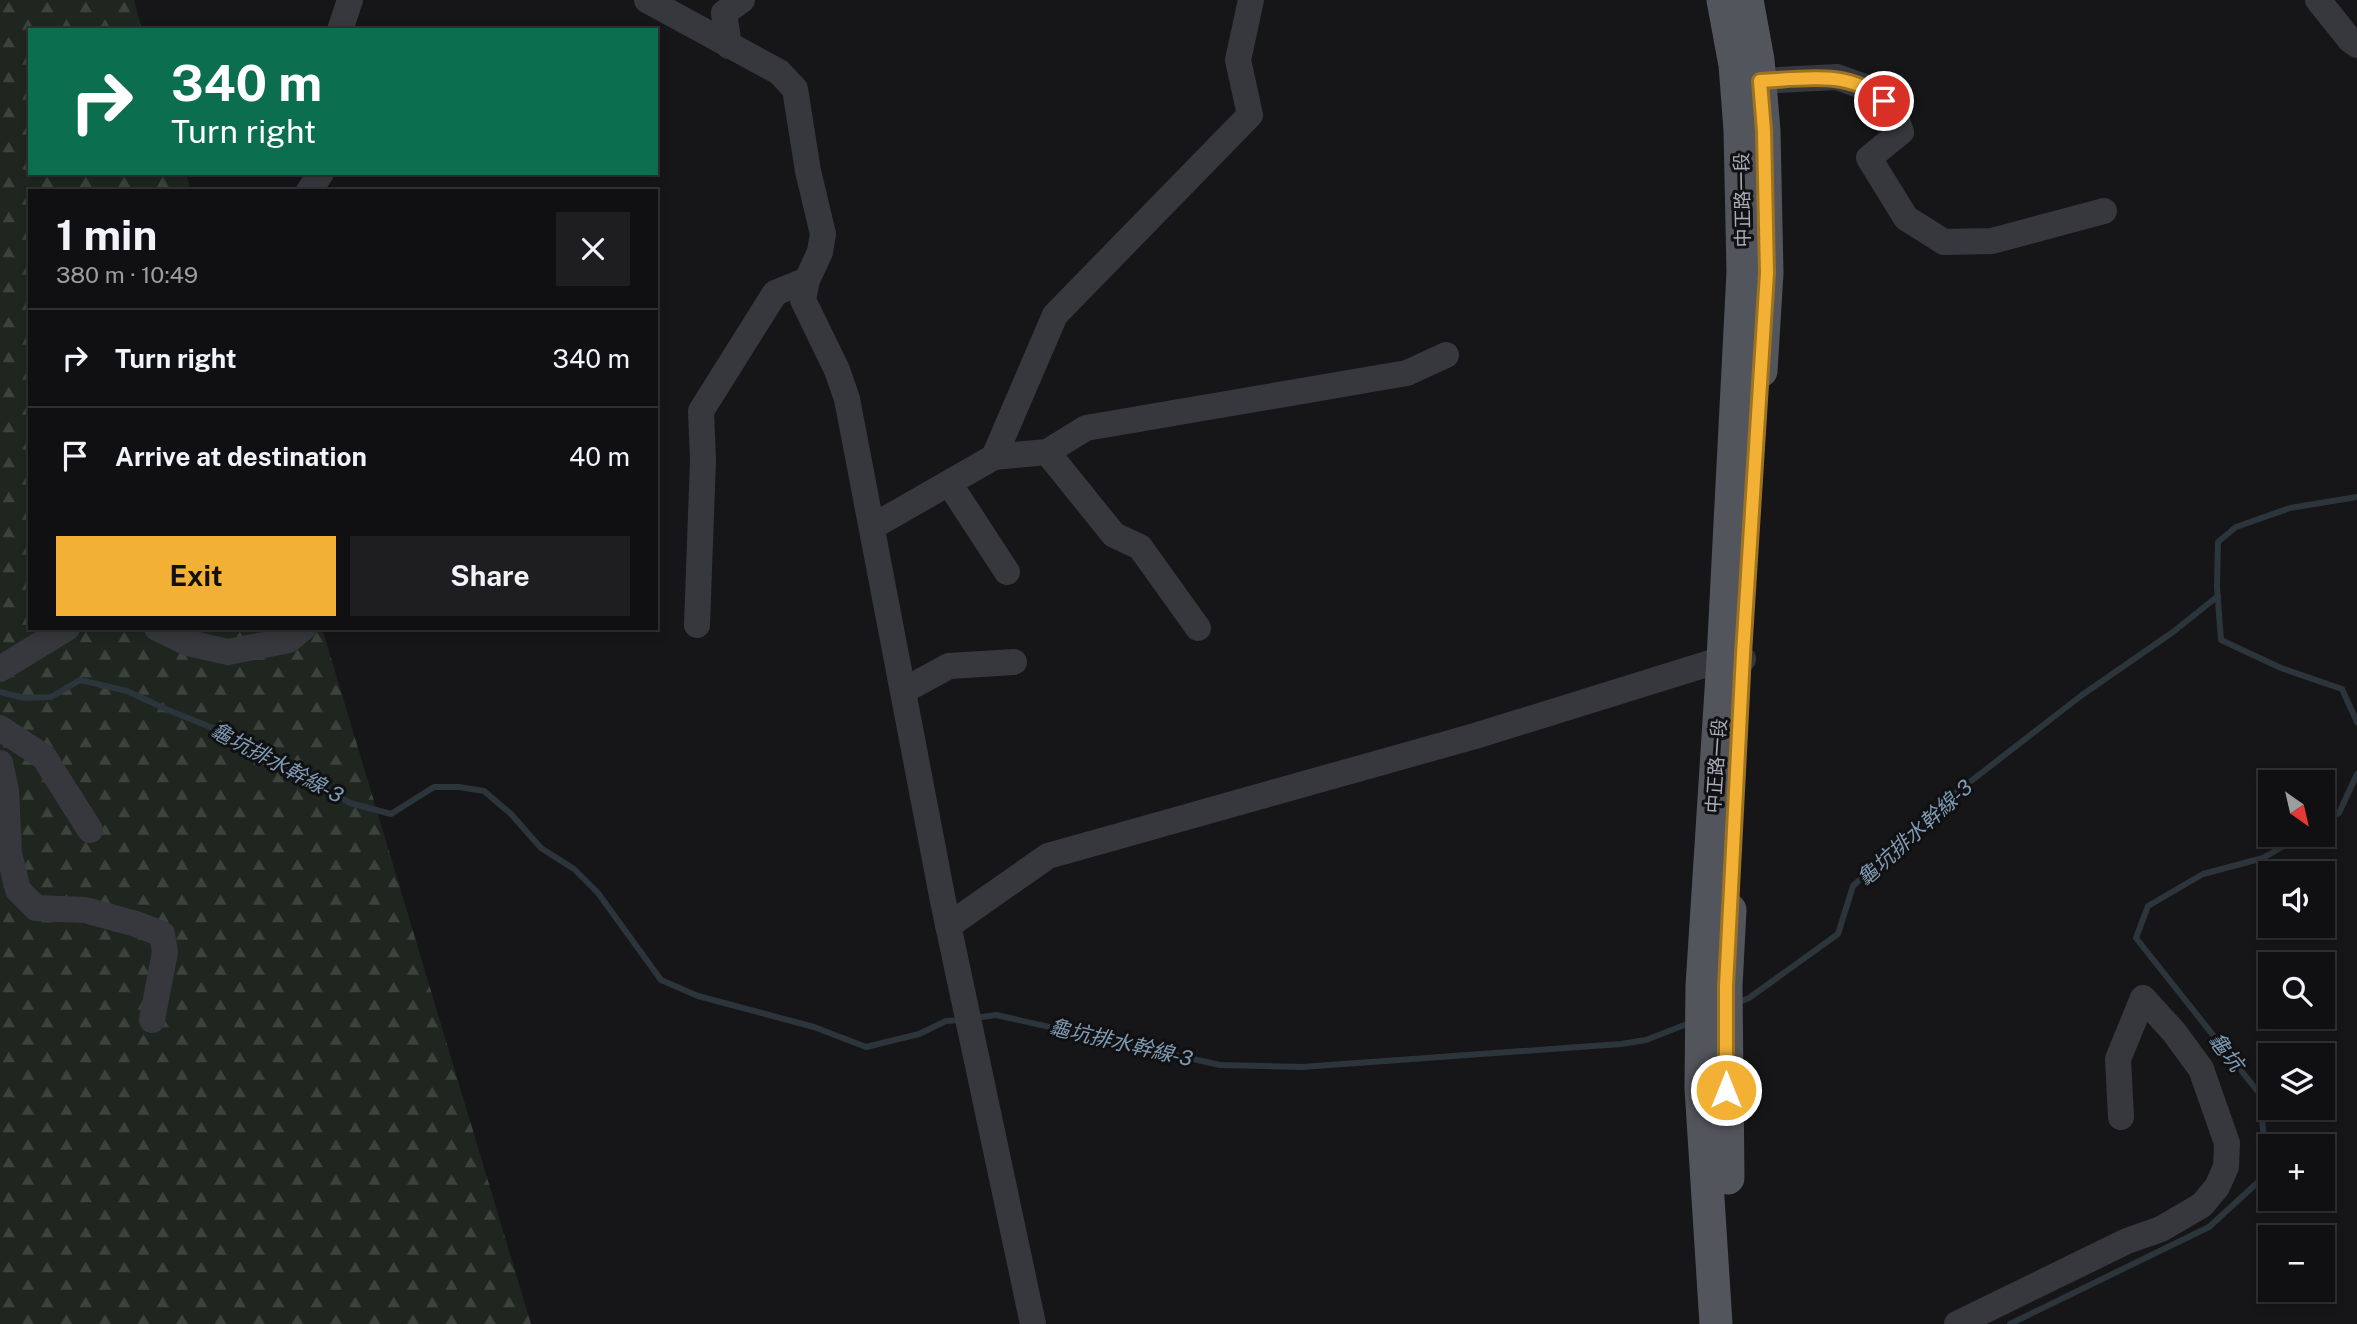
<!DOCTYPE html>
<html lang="en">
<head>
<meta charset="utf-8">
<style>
	body { margin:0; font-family:"Public Sans","Noto Sans TC",sans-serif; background:#1e1e20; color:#f1f3f6; height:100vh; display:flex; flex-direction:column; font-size:26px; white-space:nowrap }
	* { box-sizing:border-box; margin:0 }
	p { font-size:23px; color:#9c9d9f }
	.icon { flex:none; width:38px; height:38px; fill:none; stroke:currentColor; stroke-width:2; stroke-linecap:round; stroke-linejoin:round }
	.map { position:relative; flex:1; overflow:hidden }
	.sheet { position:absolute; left:28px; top:189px; width:630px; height:441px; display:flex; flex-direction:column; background:#101012; border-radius:0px; box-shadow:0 4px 10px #0003,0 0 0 2px #303032 }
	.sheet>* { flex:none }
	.top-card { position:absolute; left:28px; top:28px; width:630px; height:147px; border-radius:0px; box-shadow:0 4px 10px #0003,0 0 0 2px #303032; background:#0b6e4f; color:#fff; overflow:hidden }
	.needle { width:46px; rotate:146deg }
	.buttons { position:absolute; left:2258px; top:770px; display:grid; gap:14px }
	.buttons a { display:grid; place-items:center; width:77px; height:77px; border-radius:0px; background:#101012; box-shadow:0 4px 10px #0003,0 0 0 2px #303032; font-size:35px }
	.pin { position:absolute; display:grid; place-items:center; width:60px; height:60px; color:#fff; margin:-30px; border:4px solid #fff; border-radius:50%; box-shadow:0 2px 7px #0007 }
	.me { position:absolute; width:77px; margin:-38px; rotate:0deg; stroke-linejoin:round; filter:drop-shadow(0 0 5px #0008) }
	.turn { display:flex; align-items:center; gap:24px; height:147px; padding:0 28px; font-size:32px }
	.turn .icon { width:91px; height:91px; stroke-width:2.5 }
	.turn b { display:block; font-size:49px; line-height:60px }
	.round { display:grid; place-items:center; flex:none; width:74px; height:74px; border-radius:0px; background:#1e1e20 }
	.head { display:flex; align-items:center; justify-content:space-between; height:119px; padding:0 28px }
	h1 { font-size:42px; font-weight:700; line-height:52px }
	.cta { display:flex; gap:14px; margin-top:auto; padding:14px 28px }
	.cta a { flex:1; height:80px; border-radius:0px; background:#f2b134; color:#111; font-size:28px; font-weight:700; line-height:80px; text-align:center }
	.cta a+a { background:#1e1e20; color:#f1f3f6 }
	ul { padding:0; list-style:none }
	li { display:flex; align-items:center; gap:21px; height:98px; padding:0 28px; border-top:2px solid #303032 }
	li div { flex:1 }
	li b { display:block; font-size:26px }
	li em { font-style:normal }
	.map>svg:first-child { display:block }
</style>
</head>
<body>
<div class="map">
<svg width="2357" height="1324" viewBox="0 0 2357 1324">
	<defs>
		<pattern id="forest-firs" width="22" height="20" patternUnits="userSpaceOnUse" patternTransform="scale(1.75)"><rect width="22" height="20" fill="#1e261f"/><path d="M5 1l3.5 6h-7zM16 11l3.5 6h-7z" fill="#3c433d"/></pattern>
	</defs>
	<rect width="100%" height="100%" fill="#161618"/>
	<polygon fill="url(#forest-firs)" points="0,0 134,0 142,30 30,30 30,173 186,173 191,191 30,191 30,628 322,628 531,1324 0,1324"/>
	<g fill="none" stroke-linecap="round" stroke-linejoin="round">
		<g stroke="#2c353c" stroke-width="6">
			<polyline points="2357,497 2290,508 2236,527 2218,542 2217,587 2221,640 2281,668 2342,689 2357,722"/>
			<polyline points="0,692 24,698 51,697 80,680 127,691 168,710 243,740 350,803 391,814 434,787 459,787 484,791 511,814 541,848 574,869 598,893 661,980 698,996 814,1027 866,1047 919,1034 946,1021 960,1020"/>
			<polyline points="2322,823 2339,813 2357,774"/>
			<polyline points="1737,1003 1749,998 1838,934 1853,886 1935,809 2082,695 2173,632 2218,596"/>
			<polyline points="975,1018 996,1015 1220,1065 1302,1067 1621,1044 1646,1040 1692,1022"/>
			<polyline points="2010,1324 2209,1227 2268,1173 2259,1093 2136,938 2148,906 2203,874 2263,858 2303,835"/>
		</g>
		<g stroke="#37383d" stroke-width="26">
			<polyline points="647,0 779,72 795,89 808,171 823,234 820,252 807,280 803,300 837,370 847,399 943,901 1033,1324"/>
			<polyline points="2318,0 2350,40 2357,45"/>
			<polyline points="340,30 350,0"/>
			<polyline points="729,46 724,13 742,0"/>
			<polyline points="1760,81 1837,77 1873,90 1894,111 1901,132 1869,158 1906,218 1944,242 1992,241 2104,211"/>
			<polyline points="309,191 321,173"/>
			<polyline points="1047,452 1114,535 1140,547 1198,628"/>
			<polyline points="994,457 1047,452 1086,428 1407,373 1446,355"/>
			<polyline points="949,483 1007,572"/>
			<polyline points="872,527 994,457 1055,315 1250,115 1238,60 1251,0"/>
			<polyline points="697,625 703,460 701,411 775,293 807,280"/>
			<polyline points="157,628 188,643 228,652 289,640 303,628"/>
			<polyline points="0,669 67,628"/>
			<polyline points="903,691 949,666 1014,662"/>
			<polyline points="0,728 44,757 90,830"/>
			<polyline points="0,763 6,790 9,853 18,890 36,908 85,910 136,924 162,934 165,952 152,1020"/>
			<polyline points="948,926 1048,856 1475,736 1723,659 1743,659"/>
			<polyline points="1957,1324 2127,1241 2161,1229 2202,1205 2217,1187 2226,1167 2227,1143 2201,1069 2174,1032 2143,998 2118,1059 2121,1117"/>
		</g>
		<g stroke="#53555c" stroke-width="33">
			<polyline points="1747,0 1758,60 1764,131 1767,273 1761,371"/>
			<polyline points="1728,1178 1726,986 1730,910"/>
			<polyline points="1716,1324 1701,1088 1702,986 1723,659 1743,272 1740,130 1735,65 1723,0"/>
		</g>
	</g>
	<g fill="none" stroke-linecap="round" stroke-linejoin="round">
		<g stroke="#9d7322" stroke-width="18">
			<path id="route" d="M 1726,1090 L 1726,986 L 1743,654 L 1767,273 L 1764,131 L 1760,81 C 1802,79 1850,69 1884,101"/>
		</g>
		<use href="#route" stroke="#f2b134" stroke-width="12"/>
	</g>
	<g text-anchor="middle" stroke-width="6" stroke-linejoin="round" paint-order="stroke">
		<g font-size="19" fill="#a8adb8" stroke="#111113">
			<text transform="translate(1742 200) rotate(-91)" y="7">中正路一段</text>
			<text transform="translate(1716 766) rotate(-86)" y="7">中正路一段</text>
		</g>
		<g font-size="21" font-style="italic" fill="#7f9bb3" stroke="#111113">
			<text transform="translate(277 763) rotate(28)" y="7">龜坑排水幹線-3</text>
			<text transform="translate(1915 833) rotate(-42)" y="7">龜坑排水幹線-3</text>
			<text transform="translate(1121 1043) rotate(13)" y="7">龜坑排水幹線-3</text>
			<text transform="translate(2226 1052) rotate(52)" y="7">龜坑</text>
		</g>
	</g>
</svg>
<div class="buttons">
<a><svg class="needle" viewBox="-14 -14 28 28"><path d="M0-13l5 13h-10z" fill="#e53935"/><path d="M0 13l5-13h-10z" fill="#9c9d9f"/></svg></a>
<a><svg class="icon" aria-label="sound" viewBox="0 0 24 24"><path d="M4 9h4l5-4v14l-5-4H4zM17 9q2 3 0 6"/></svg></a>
<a><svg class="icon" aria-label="search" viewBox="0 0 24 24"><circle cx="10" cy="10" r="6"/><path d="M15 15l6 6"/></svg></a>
<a><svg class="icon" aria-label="layers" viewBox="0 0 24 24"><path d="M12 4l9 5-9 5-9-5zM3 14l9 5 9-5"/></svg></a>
<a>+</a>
<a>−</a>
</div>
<div class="pin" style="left:1884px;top:101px;background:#d93025"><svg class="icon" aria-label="arrive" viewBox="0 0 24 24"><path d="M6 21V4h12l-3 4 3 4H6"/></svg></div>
<svg class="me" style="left:1726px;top:1090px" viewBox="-20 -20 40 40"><circle r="17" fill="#f2b134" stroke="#fff" stroke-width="3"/><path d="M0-11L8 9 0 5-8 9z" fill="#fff"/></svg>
<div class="top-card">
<div class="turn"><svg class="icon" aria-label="right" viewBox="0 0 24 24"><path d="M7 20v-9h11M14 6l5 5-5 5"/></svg><div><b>340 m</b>Turn right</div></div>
</div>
<section class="sheet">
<div class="head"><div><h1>1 min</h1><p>380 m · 10:49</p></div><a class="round"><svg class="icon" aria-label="close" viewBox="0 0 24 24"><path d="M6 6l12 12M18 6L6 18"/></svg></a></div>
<ul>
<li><svg class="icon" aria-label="right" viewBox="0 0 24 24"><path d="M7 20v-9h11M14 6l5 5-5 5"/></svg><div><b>Turn right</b></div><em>340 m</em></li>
<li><svg class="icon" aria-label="arrive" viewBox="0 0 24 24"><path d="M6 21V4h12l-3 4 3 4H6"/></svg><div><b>Arrive at destination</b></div><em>40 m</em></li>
</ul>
<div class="cta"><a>Exit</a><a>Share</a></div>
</section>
</div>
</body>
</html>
